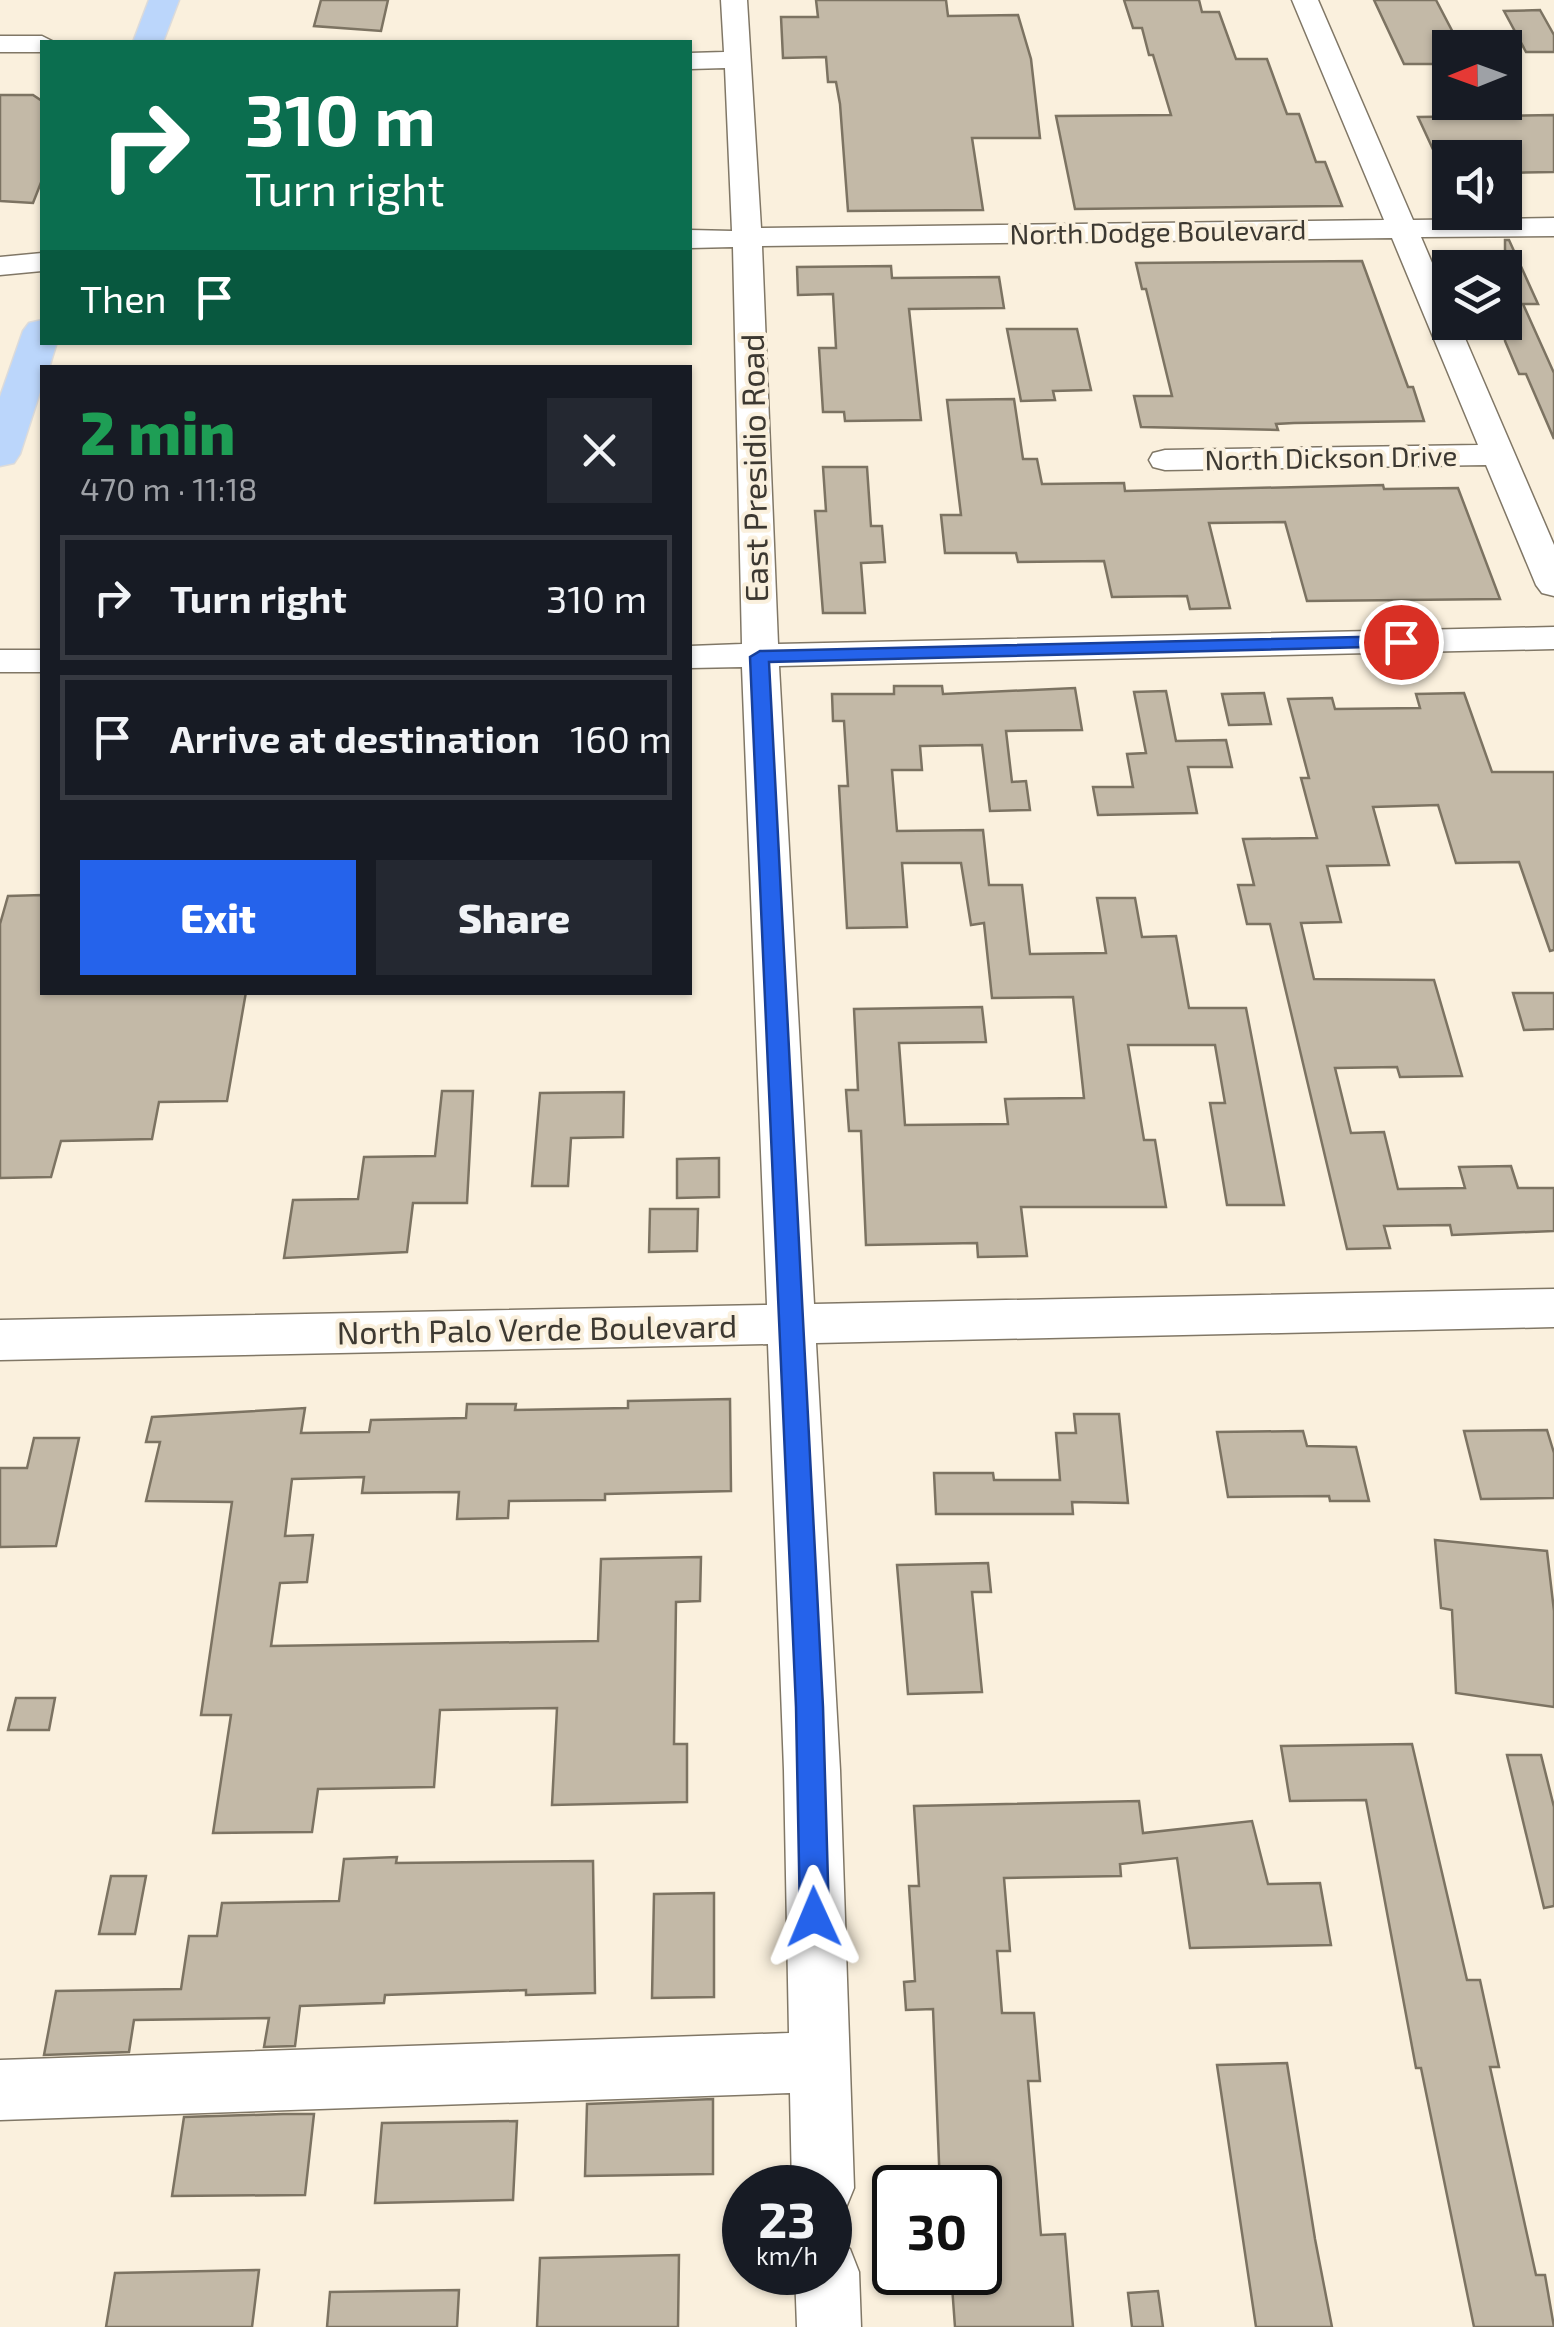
<!DOCTYPE html>
<html lang="en">
<head>
<meta charset="utf-8">
<style>
	body { margin:0; font-family:"Exo 2",sans-serif; background:#242831; color:#f1f3f6; height:100vh; display:flex; flex-direction:column; font-size:38px; white-space:nowrap }
	* { box-sizing:border-box; margin:0 }
	p { font-size:32px; color:#9ea1a6 }
	.icon { flex:none; width:55px; height:55px; fill:none; stroke:currentColor; stroke-width:2; stroke-linecap:round; stroke-linejoin:round }
	.map { position:relative; flex:1; overflow:hidden }
	.drawer { position:absolute; left:40px; top:365px; width:652px; height:630px; display:flex; flex-direction:column; background:#171b24; border-radius:0px; box-shadow:0 2px 8px #0004 }
	.drawer>* { flex:none }
	.top-card { position:absolute; left:40px; top:40px; width:652px; height:305px; border-radius:0px; box-shadow:0 2px 8px #0004; background:#0b6e4f; color:#fff; overflow:hidden }
	.needle { width:65px; rotate:269deg }
	.controls { position:absolute; left:1432px; top:30px; display:grid; gap:20px }
	.controls a { display:grid; place-items:center; width:90px; height:90px; border-radius:0px; background:#171b24; box-shadow:0 2px 8px #0004; font-size:50px }
	.speed { position:absolute; left:722px; top:2165px; display:flex; gap:20px; font-size:50px; font-weight:700; text-align:center }
	.speed>* { display:grid; place-content:center; width:130px; height:130px; border-radius:50%; background:#171b24; box-shadow:0 2px 8px #0004; line-height:1 }
	.speed small { font-size:25px; font-weight:400 }
	.speed .limit { border:5px solid #111; border-radius:15px; background:#fff; color:#111 }
	.pin { position:absolute; display:grid; place-items:center; width:85px; height:85px; color:#fff; margin:-42px; border:5px solid #fff; border-radius:50%; box-shadow:0 2px 10px #0007 }
	.me { position:absolute; width:110px; margin:-55px; rotate:359deg; stroke-linejoin:round; filter:drop-shadow(0 0 8px #0008) }
	.turn { display:flex; align-items:center; gap:35px; height:210px; padding:0 40px; font-size:45px }
	.turn .icon { width:130px; height:130px; stroke-width:2.5 }
	.turn b { display:block; font-size:70px; line-height:85px }
	.then { display:flex; align-items:center; height:95px; padding:0 40px; background:#0003; gap:20px; font-size:38px }
	.round { display:grid; place-items:center; flex:none; width:105px; height:105px; border-radius:0px; background:#242831 }
	.headline { display:flex; align-items:center; justify-content:space-between; height:170px; padding:0 40px }
	h1 { font-size:60px; font-weight:800; line-height:75px; color:#1e9e55 }
	.action { display:flex; gap:20px; margin-top:auto; padding:20px 40px }
	.action a { flex:1; height:115px; border-radius:0px; background:#2563eb; color:#fff; font-size:40px; font-weight:800; line-height:115px; text-align:center }
	.action a+a { background:#242831; color:#f1f3f6 }
	ul { padding:0; list-style:none }
	li { display:flex; align-items:center; gap:30px; height:125px; margin:0 20px 15px; padding:0 20px; border:5px solid #363941; border-radius:0px }
	li div { flex:1 }
	li b { display:block; font-size:38px }
	li em { font-style:normal }
	.map>svg:first-child { display:block }
</style>
</head>
<body>
<div class="map">
<svg width="1554" height="2327" viewBox="0 0 1554 2327">
	<rect width="100%" height="100%" fill="#faf0dd"/>
	<g fill="#c3b9a7" stroke="#7c7362" stroke-width="2.5">
		<polygon points="321,0 388,0 381,31 314,26"/>
		<polygon points="816,0 946,0 948,16 1018,15 1031,59 1040,138 972,138 983,210 848,211 840,104 836,82 828,82 826,57 783,58 781,17 818,17"/>
		<polygon points="1124,0 1199,0 1202,12 1219,12 1236,59 1267,59 1287,114 1299,114 1316,162 1325,162 1342,206 1075,209 1056,116 1171,115 1153,55 1149,55 1142,28 1133,28"/>
		<polygon points="1374,0 1436,0 1459,44 1450,45 1450,64 1404,64"/>
		<polygon points="1540,10 1554,35 1554,52 1526,52 1504,11"/>
		<polygon points="0,95 33,95 42,101 42,180 33,203 0,201"/>
		<polygon points="1554,115 1554,172 1505,173 1505,158 1437,158 1418,117"/>
		<polygon points="1505,240 1509,240 1538,304 1523,304 1554,373 1554,439 1526,374 1519,374 1505,341"/>
		<polygon points="1362,261 1408,387 1413,387 1424,421 1294,423 1276,424 1278,430 1141,427 1134,396 1172,396 1146,289 1142,289 1136,263"/>
		<polygon points="891,266 892,278 999,277 1004,308 909,309 921,420 845,421 844,412 823,412 819,348 836,348 833,294 798,295 797,267"/>
		<polygon points="1007,329 1077,329 1091,390 1053,391 1055,400 1021,401"/>
		<polygon points="1014,399 1023,459 1037,459 1042,484 1124,483 1125,491 1383,485 1384,489 1458,488 1500,599 1307,601 1285,522 1209,523 1230,608 1190,609 1187,596 1112,597 1104,561 1018,562 1016,553 945,553 941,515 961,515 947,400"/>
		<polygon points="823,467 867,467 871,526 882,526 885,562 861,563 865,613 823,613 815,511 826,511"/>
		<polygon points="894,686 942,686 943,694 1075,688 1082,730 1006,731 1012,782 1026,781 1030,810 990,811 982,745 920,746 922,770 892,770 897,831 983,830 989,885 1022,885 1030,954 1106,953 1097,898 1135,898 1142,937 1176,936 1189,1008 1246,1008 1284,1205 1227,1205 1210,1103 1225,1103 1215,1045 1128,1045 1144,1140 1155,1140 1166,1207 1021,1207 1027,1256 978,1257 977,1243 866,1245 861,1131 849,1131 846,1090 858,1090 854,1009 982,1007 986,1042 899,1043 905,1125 1008,1124 1005,1099 1084,1098 1073,997 992,998 984,923 971,925 961,863 902,863 907,927 847,928 839,786 848,786 844,721 833,721 832,694 894,694"/>
		<polygon points="1166,691 1176,741 1226,740 1232,767 1188,767 1197,813 1098,815 1093,787 1133,787 1127,754 1146,753 1134,692"/>
		<polygon points="1264,693 1271,724 1229,725 1222,694"/>
		<polygon points="1464,693 1492,772 1554,772 1554,950 1550,951 1519,862 1456,863 1438,805 1373,807 1389,865 1327,866 1341,922 1301,923 1314,979 1434,980 1462,1076 1400,1077 1397,1067 1335,1068 1351,1133 1384,1132 1398,1189 1465,1188 1459,1167 1511,1166 1518,1188 1554,1188 1554,1231 1452,1235 1450,1225 1384,1226 1390,1248 1347,1249 1270,924 1247,924 1238,885 1254,885 1243,839 1317,838 1301,778 1309,778 1288,699 1332,698 1335,709 1420,708 1416,694"/>
		<polygon points="42,895 42,992 246,992 227,1101 159,1102 152,1139 61,1141 51,1177 0,1178 0,924 8,896"/>
		<polygon points="1513,993 1554,993 1554,1029 1524,1030"/>
		<polygon points="442,1091 473,1091 467,1203 413,1203 407,1252 284,1258 293,1200 358,1199 364,1157 435,1156"/>
		<polygon points="624,1092 623,1137 571,1138 568,1186 532,1186 540,1093"/>
		<polygon points="719,1158 719,1197 677,1198 677,1159"/>
		<polygon points="650,1209 698,1209 697,1251 649,1252"/>
		<polygon points="730,1399 731,1491 605,1494 605,1500 509,1501 508,1518 457,1519 459,1492 362,1493 364,1477 292,1479 285,1536 313,1535 307,1582 280,1583 271,1646 598,1641 601,1559 701,1557 700,1601 676,1602 674,1744 687,1744 687,1802 552,1805 557,1708 440,1710 434,1787 318,1789 312,1832 213,1833 231,1715 201,1715 232,1502 146,1501 160,1442 146,1442 152,1417 305,1408 301,1433 369,1432 371,1420 466,1418 467,1404 516,1404 515,1410 628,1408 628,1401"/>
		<polygon points="1074,1414 1119,1414 1128,1503 1072,1502 1073,1514 936,1514 934,1473 993,1473 994,1480 1060,1480 1056,1433 1076,1433"/>
		<polygon points="1547,1430 1554,1453 1554,1498 1481,1499 1464,1431"/>
		<polygon points="1303,1431 1307,1446 1356,1447 1369,1501 1330,1501 1329,1496 1228,1497 1217,1432"/>
		<polygon points="34,1438 79,1438 56,1546 0,1547 0,1468 27,1468"/>
		<polygon points="1435,1540 1547,1551 1554,1611 1554,1707 1456,1693 1452,1610 1441,1608"/>
		<polygon points="988,1563 991,1592 972,1592 982,1692 908,1694 897,1565"/>
		<polygon points="16,1698 55,1698 49,1730 8,1730"/>
		<polygon points="1412,1744 1467,1980 1480,1980 1499,2067 1490,2067 1536,2275 1545,2275 1554,2327 1474,2327 1421,2068 1416,2068 1366,1800 1290,1801 1281,1746"/>
		<polygon points="1507,1755 1541,1755 1554,1807 1554,1906 1544,1908"/>
		<polygon points="1139,1801 1143,1833 1252,1821 1268,1884 1320,1883 1331,1945 1190,1948 1177,1858 1120,1864 1121,1876 1004,1878 1010,1951 997,1951 1002,2013 1034,2013 1040,2081 1028,2081 1041,2235 1065,2234 1073,2327 955,2327 951,2272 980,2272 980,2188 940,2188 933,2009 906,2010 904,1982 915,1981 909,1886 919,1886 914,1806"/>
		<polygon points="397,1857 396,1863 593,1861 595,1993 526,1995 526,1990 385,1995 384,2003 300,2006 295,2046 264,2047 269,2018 134,2020 129,2052 44,2055 56,1991 181,1989 189,1936 217,1936 222,1903 339,1901 344,1859"/>
		<polygon points="111,1876 146,1876 135,1934 99,1934"/>
		<polygon points="714,1893 714,1997 652,1998 654,1894"/>
		<polygon points="1287,2063 1315,2239 1332,2327 1256,2327 1217,2065"/>
		<polygon points="713,2099 713,2174 585,2176 587,2104"/>
		<polygon points="283,2114 314,2114 305,2195 172,2196 184,2117"/>
		<polygon points="517,2121 513,2200 375,2203 382,2123"/>
		<polygon points="679,2255 678,2327 537,2327 540,2258"/>
		<polygon points="259,2270 252,2327 106,2327 115,2273"/>
		<polygon points="459,2290 457,2327 327,2327 330,2292"/>
		<polygon points="1158,2291 1163,2327 1132,2327 1128,2293"/>
	</g>
	<g fill="none" stroke-linecap="round" stroke-linejoin="round">
		<g stroke="#807766" stroke-width="3">
			<g id="minor">
				<polygon points="721,0 747,0 761,228 1384,220 1292,0 1318,0 1413,220 1554,218 1554,236 1421,237 1450,305 1450,322 1458,322 1554,545 1554,596 1542,593 1536,585 1486,465 1165,470 1153,467 1149,460 1153,453 1165,450 1478,445 1392,238 762,246 778,644 1554,627 1554,649 779,666 814,1304 1554,1289 1554,1327 816,1343 840,1770 854,2188 845,2210 830,2216 830,2188 792,2188 790,2093 0,2120 0,2060 789,2033 784,1770 768,1344 0,1360 0,1320 767,1305 742,667 690,668 690,646 742,644 733,247 690,248 690,230 732,231 725,68 690,69 690,53 724,52"/>
				<polygon points="0,36 42,36 54,42 42,42 42,52 0,52"/>
				<polygon points="42,253 42,271 0,275 0,257"/>
				<rect x="0" y="650" width="42" height="22"/>
				<polygon points="830,2241 850,2249 859,2272 861,2327 797,2327 795,2272 830,2272"/>
			</g>
		</g>
		<g stroke="#dcdbda" stroke-width="3">
			<g id="major">
				<polygon points="149,0 179,0 163,42 133,42"/>
				<polygon points="42,320 42,342 57,342 49,368 42,368 42,386 20,454 14,463 0,466 0,397 23,331 29,323"/>
			</g>
		</g>
		<use href="#minor" fill="#fff" fill-rule="evenodd"/>
		<use href="#major" fill="#bbd6fb" fill-rule="evenodd"/>
	</g>
	<polygon fill="#2563eb" stroke="#184099" stroke-width="2.5" points="1401,636 1407,638 1407,646 769,662 823,1707 829,1917 825,1928 814,1932 804,1928 800,1917 796,1707 750,657 760,651"/>
	<g text-anchor="middle" stroke-width="8" stroke-linejoin="round" paint-order="stroke">
		<g font-size="28" fill="#3c3831" stroke="#faf0dd">
			<text transform="translate(1158 232) rotate(-1)" y="10">North Dodge Boulevard</text>
			<text transform="translate(1331 458) rotate(-1)" y="10">North Dickson Drive</text>
		</g>
		<g font-size="32" fill="#3c3831" stroke="#faf0dd">
			<text transform="translate(755 468) rotate(-91)" y="11">East Presidio Road</text>
			<text transform="translate(537 1330) rotate(-1)" y="11">North Palo Verde Boulevard</text>
		</g>
	</g>
</svg>
<div class="controls">
<a><svg class="needle" viewBox="-14 -14 28 28"><path d="M0-13l5 13h-10z" fill="#e53935"/><path d="M0 13l5-13h-10z" fill="#9ea1a6"/></svg></a>
<a><svg class="icon" aria-label="sound" viewBox="0 0 24 24"><path d="M4 9h4l5-4v14l-5-4H4zM17 9q2 3 0 6"/></svg></a>
<a><svg class="icon" aria-label="layers" viewBox="0 0 24 24"><path d="M12 4l9 5-9 5-9-5zM3 14l9 5 9-5"/></svg></a>
</div>
<div class="speed"><div>23<small>km/h</small></div><div class="limit">30</div></div>
<div class="pin" style="left:1401px;top:642px;background:#d93025"><svg class="icon" aria-label="arrive" viewBox="0 0 24 24"><path d="M6 21V4h12l-3 4 3 4H6"/></svg></div>
<svg class="me" style="left:814px;top:1917px" viewBox="-20 -20 40 40"><path d="M0-17L14 15 0 8-14 15z" fill="#2563eb" stroke="#fff" stroke-width="4"/></svg>
<div class="top-card">
<div class="turn"><svg class="icon" aria-label="right" viewBox="0 0 24 24"><path d="M7 20v-9h11M14 6l5 5-5 5"/></svg><div><b>310 m</b>Turn right</div></div>
<div class="then">Then<svg class="icon" aria-label="arrive" viewBox="0 0 24 24"><path d="M6 21V4h12l-3 4 3 4H6"/></svg></div>
</div>
<section class="drawer">
<div class="headline"><div><h1>2 min</h1><p>470 m · 11:18</p></div><a class="round"><svg class="icon" aria-label="close" viewBox="0 0 24 24"><path d="M6 6l12 12M18 6L6 18"/></svg></a></div>
<ul>
<li><svg class="icon" aria-label="right" viewBox="0 0 24 24"><path d="M7 20v-9h11M14 6l5 5-5 5"/></svg><div><b>Turn right</b></div><em>310 m</em></li>
<li><svg class="icon" aria-label="arrive" viewBox="0 0 24 24"><path d="M6 21V4h12l-3 4 3 4H6"/></svg><div><b>Arrive at destination</b></div><em>160 m</em></li>
</ul>
<div class="action"><a>Exit</a><a>Share</a></div>
</section>
</div>
</body>
</html>
